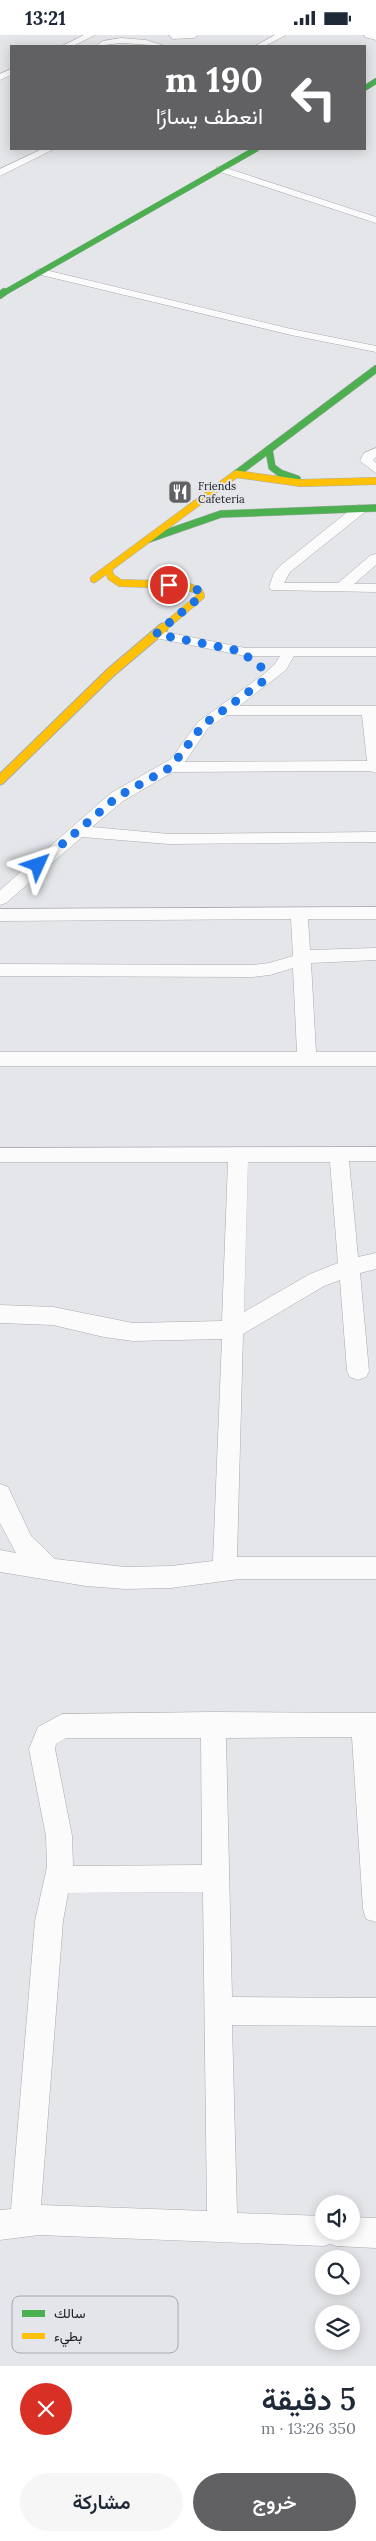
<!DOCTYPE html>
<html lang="ar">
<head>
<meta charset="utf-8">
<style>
	body { margin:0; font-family:Lora,Vazirmatn,serif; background:#f6f6f7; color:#1f2937; direction:rtl; height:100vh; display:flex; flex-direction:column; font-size:19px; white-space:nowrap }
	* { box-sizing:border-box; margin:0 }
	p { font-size:16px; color:#747a83 }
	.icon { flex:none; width:28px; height:28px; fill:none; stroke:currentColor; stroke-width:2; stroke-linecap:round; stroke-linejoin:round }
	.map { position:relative; height:2331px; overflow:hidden; direction:ltr }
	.sheet { display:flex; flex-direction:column; background:#fff; flex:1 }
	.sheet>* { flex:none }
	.hud { position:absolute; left:10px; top:10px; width:356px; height:105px; border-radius:0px; box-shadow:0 2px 12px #0003; direction:rtl; background:#616164; color:#fff; overflow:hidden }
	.controls { position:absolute; left:315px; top:2160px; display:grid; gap:10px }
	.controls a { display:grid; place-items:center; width:45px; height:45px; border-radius:50%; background:#fff; box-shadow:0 2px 12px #0003; font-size:25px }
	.pin { position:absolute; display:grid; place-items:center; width:42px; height:42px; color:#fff; margin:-21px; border:2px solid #fff; border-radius:50%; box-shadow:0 1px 5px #0007 }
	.me { position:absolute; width:55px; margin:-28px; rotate:48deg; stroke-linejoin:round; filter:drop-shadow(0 0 4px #0008) }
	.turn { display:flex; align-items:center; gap:18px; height:105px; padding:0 20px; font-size:22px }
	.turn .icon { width:65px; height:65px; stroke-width:2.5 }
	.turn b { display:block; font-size:35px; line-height:42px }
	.round { display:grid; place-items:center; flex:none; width:52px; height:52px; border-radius:26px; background:#f6f6f7 }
	.summary { display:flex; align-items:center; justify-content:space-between; height:85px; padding:0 20px }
	h1 { font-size:30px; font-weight:600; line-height:38px }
	.cta { display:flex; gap:10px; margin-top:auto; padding:10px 20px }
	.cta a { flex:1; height:58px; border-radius:30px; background:#616164; color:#fff; font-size:20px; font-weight:600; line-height:58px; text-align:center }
	.cta a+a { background:#f6f6f7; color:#1f2937 }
	.status { display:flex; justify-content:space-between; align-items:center; height:35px; padding:0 25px; background:#fff; direction:ltr }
	.status svg { height:14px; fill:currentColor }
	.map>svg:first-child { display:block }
</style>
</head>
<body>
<div class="status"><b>13:21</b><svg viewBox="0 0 49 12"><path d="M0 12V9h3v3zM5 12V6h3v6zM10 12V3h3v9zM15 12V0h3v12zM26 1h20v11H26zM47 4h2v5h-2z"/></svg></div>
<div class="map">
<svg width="376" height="2331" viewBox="0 0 376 2331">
	<rect width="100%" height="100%" fill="#e4e6e9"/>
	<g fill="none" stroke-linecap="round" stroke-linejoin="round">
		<g stroke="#aaabae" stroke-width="1">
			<g id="street">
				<polygon points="84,0 95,0 73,11 62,11"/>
				<polygon points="169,0 198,0 194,3 173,4"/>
				<polygon points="275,0 286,0 265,11 255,11"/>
				<polygon points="364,0 376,0 376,5 365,2"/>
				<polygon points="121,3 146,5 165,11 121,8 96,11 103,6"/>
				<polygon points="11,34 11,40 0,45 0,39"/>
				<polygon points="42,114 54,114 0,141 0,134"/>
				<polygon points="217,132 223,132 376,182 376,188 217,136"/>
				<polygon points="41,234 291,294 376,311 376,317 291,300 37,239 37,235"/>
				<polygon points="376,413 376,422 373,425 376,428 376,438 360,426 364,418"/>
				<polygon points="360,470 367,474 365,477 290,537 284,548 338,548 371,520 376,519 376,530 354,549 376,549 376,557 271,555 269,552 274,538 280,531 355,471"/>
				<path d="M 156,595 L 245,613 L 376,613 L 376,621 L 294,621 L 286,635 L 239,671 L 376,671 L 376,738 L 370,736 L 173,737 L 123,766 L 92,792 L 169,799 L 376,797 L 376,807 L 169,809 L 82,802 L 6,868 L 0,870 L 0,855 L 111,758 L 171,724 L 198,687 L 264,639 L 275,629 L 280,621 L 245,621 L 151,602 L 149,599 ZM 227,680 L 362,680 L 367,726 L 185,727 L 208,693 Z"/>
				<polygon points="376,872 376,884 308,884 310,915 376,913 376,925 311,928 316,1017 376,1017 376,1031 0,1031 0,1017 297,1017 293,933 270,940 252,942 0,941 0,929 252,930 269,928 293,921 291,884 0,886 0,874"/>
				<path d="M 376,1112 L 376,1126 L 349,1126 L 358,1222 L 376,1218 L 376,1234 L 360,1238 L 369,1336 L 366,1342 L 358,1345 L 350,1342 L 347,1336 L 340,1245 L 324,1251 L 243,1299 L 237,1522 L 376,1522 L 376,1544 L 239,1544 L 171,1553 L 125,1554 L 86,1551 L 0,1537 L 0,1515 L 16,1518 L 0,1488 L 0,1449 L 8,1452 L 31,1501 L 55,1524 L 125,1532 L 171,1531 L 213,1526 L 222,1304 L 133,1306 L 104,1302 L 53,1290 L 0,1288 L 0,1270 L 53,1272 L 133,1288 L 222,1286 L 228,1127 L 0,1127 L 0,1113 ZM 248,1127 L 330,1127 L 338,1228 L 310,1239 L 244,1277 Z"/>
				<path d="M 213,1677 L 376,1678 L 376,1887 L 366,1884 L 363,1874 L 352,1702 L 226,1703 L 232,1962 L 376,1963 L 376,1991 L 232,1990 L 237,2178 L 324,2181 L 324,2196 L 351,2196 L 351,2182 L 376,2183 L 376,2213 L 336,2211 L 330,2209 L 324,2211 L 39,2200 L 0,2205 L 0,2175 L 11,2174 L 35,1886 L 47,1832 L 46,1801 L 29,1714 L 38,1692 L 62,1679 ZM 66,1703 L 201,1703 L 202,1830 L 73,1831 L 72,1801 L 55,1714 L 56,1709 ZM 203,1857 L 207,2176 L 41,2170 L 63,1886 L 68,1858 Z"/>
			</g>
		</g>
		<g stroke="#aaabae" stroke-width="6">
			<g id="fast-far1">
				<polyline points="365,53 376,46"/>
				<polyline points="2,259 256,114"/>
			</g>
		</g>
		<g stroke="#aaabae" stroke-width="8">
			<g id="fast">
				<polyline points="0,260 4,257"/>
				<polyline points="269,415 272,432 280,438 297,444"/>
				<polyline points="236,439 376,334"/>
				<polyline points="149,504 221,479 376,473"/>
			</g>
		</g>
		<g stroke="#aaabae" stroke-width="8">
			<g id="slow-far1">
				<polyline points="108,534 111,542 120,548 184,550 199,556 201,561 162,594"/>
				<polyline points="94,544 236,439 301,448 376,446"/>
			</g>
		</g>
		<g stroke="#aaabae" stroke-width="11">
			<polyline id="slow" points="0,745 110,638 163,593"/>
		</g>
		<use href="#street" fill="#fbfbfc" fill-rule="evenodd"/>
		<use href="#fast-far1" stroke="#4caf50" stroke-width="5.5"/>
		<use href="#fast" stroke="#4caf50" stroke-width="7"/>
		<use href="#slow-far1" stroke="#ffc107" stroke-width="7"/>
		<use href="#slow" stroke="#ffc107" stroke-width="9"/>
	</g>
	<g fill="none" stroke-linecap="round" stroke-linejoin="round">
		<path stroke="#1a73e8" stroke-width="9" stroke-dasharray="0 16.2" d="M 38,830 L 117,762 L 171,732 L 203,690 L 262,647 L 264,640 L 261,632 L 240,616 L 156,599 L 201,561 C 197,548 180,550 169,550"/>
	</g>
	<defs>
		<g id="restaurant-square" transform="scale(1.25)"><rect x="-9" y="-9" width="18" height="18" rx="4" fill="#616164" stroke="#e3e5ea"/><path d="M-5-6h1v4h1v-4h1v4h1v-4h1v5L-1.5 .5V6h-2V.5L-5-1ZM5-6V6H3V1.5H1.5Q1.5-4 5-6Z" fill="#fff"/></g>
	</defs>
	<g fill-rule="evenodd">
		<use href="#restaurant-square" x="180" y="457"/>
	</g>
	<g text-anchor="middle" stroke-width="4" stroke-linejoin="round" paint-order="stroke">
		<g font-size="11" fill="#1a1a1c" stroke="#e3e5ea" text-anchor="start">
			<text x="198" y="455">Friends<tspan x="198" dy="13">Cafeteria</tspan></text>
		</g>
	</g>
	<rect x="12" y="2261" width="166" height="57" rx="8" fill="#e3e5ea" stroke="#a7a8ac" stroke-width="1"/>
	<rect x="22" y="2275" width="23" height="7" fill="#4caf50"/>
	<rect x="22" y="2298" width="23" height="6" fill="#ffc107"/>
	<g font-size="14" fill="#1a1a1c">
		<text x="54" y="2283">سالك</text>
		<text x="54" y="2306">بطيء</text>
	</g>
</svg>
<div class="controls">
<a><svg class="icon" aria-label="sound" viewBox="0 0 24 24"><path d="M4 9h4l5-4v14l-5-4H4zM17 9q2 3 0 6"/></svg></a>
<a><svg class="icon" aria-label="search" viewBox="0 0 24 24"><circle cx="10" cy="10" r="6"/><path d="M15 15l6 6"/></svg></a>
<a><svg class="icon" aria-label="layers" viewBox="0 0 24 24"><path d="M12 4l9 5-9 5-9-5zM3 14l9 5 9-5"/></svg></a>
</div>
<div class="pin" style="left:169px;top:550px;background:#d93025"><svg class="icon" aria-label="arrive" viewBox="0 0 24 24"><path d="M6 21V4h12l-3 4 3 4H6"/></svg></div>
<svg class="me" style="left:38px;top:830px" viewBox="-20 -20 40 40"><path d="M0-17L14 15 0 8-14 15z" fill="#1a73e8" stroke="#fff" stroke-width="4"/></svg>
<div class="hud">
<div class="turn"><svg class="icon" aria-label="left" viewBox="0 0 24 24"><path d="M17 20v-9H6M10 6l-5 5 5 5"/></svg><div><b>190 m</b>انعطف يسارًا</div></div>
</div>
</div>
<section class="sheet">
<div class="summary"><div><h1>5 دقيقة</h1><p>350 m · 13:26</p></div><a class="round" style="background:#d93025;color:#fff"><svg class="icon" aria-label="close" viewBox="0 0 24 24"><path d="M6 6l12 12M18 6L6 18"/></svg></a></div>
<div class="cta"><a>خروج</a><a>مشاركة</a></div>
</section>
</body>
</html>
